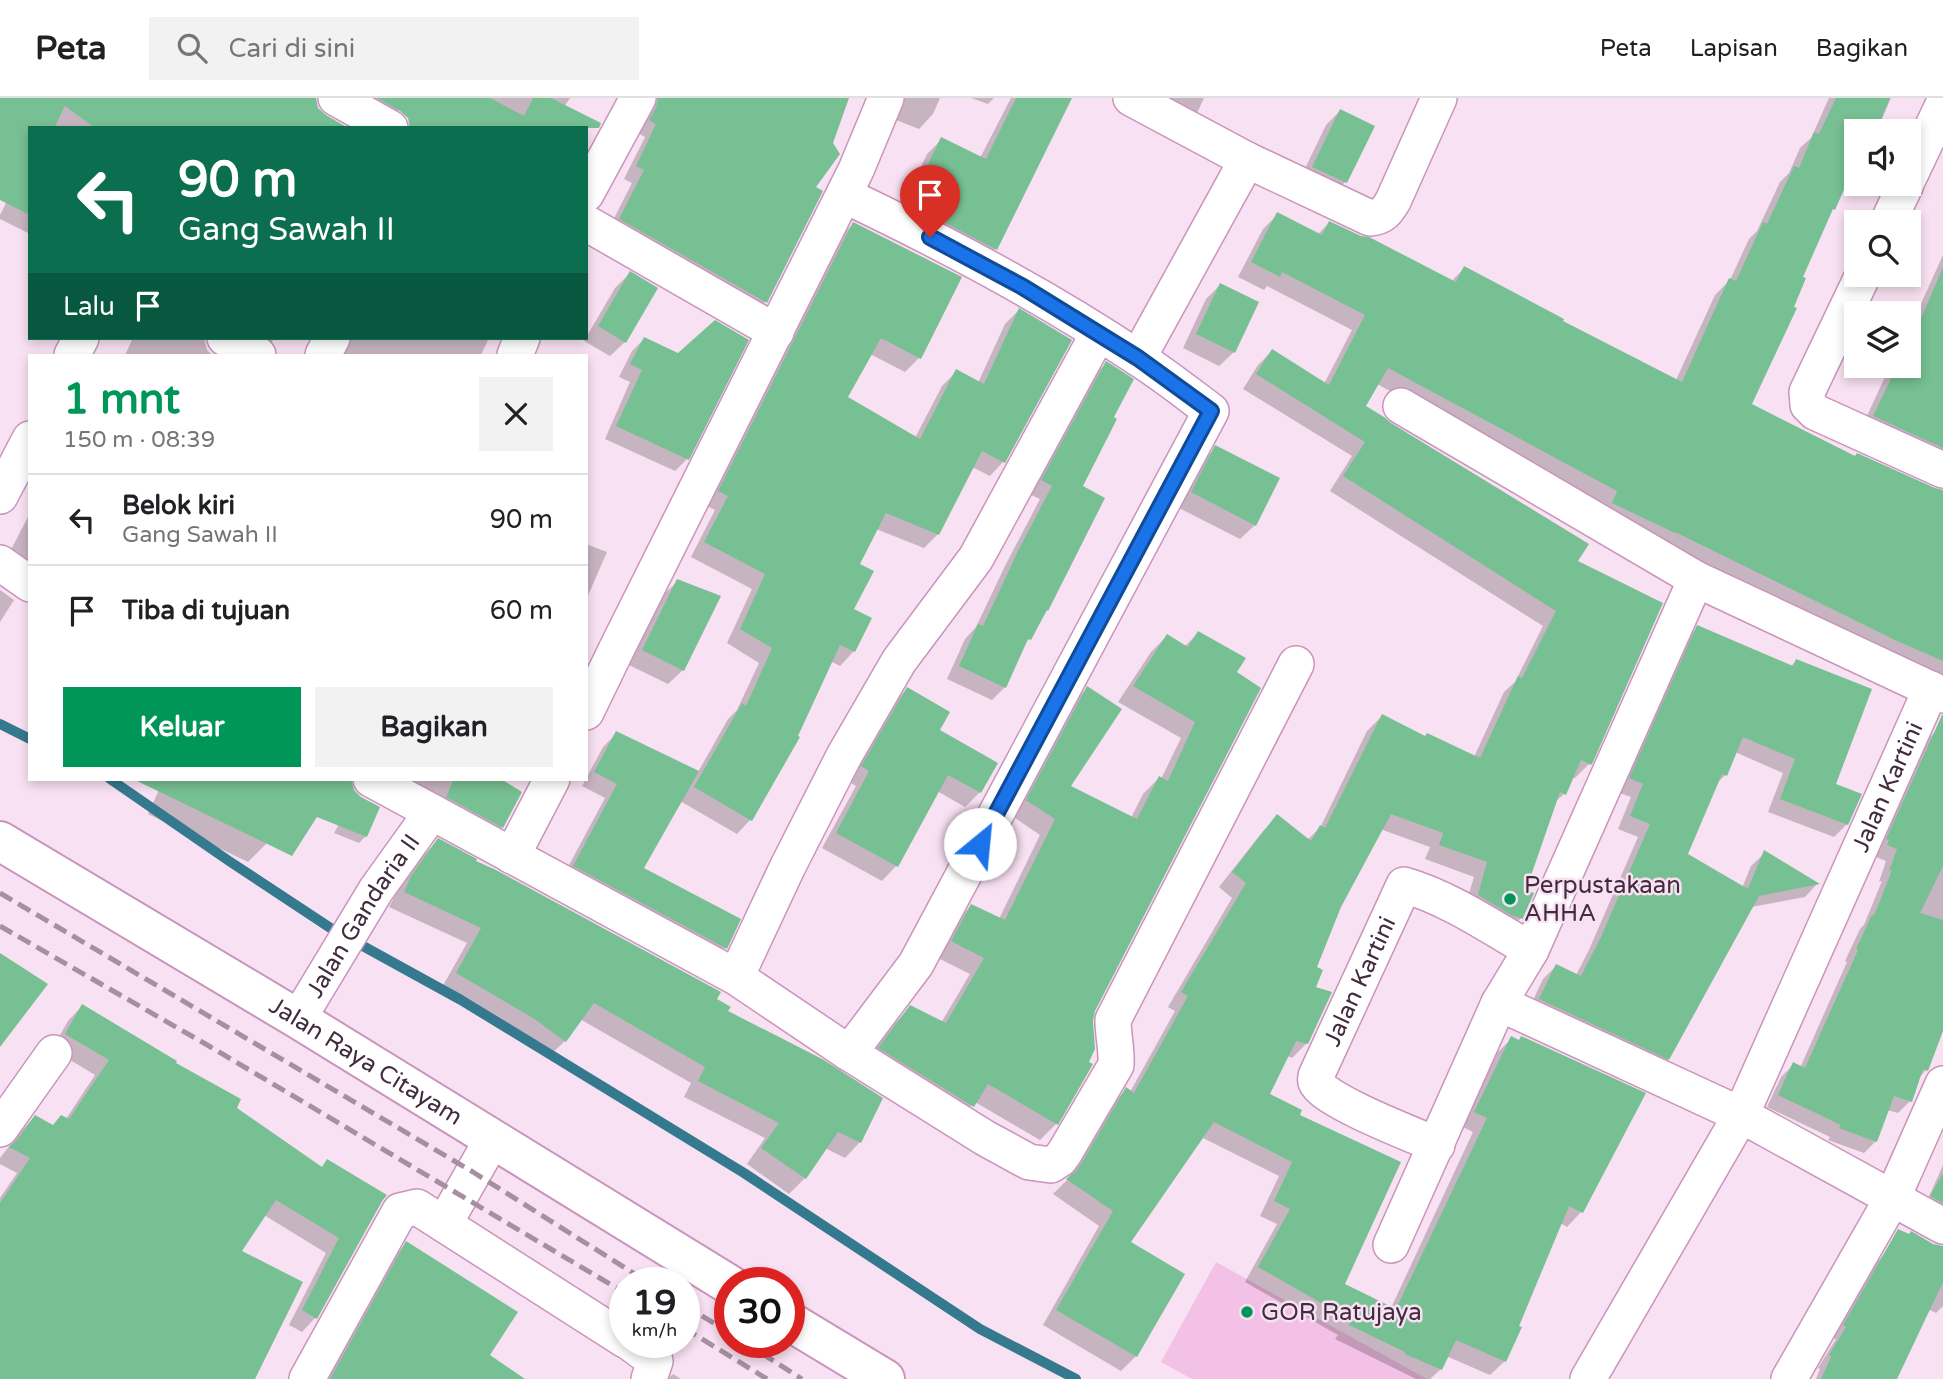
<!DOCTYPE html>
<html lang="id">
<head>
<meta charset="utf-8">
<style>
	body { margin:0; font-family:"Varela Round",sans-serif; background:#f2f2f2; color:#202124; height:100vh; display:flex; flex-direction:column; font-size:26px; white-space:nowrap }
	* { box-sizing:border-box; margin:0 }
	p { font-size:23px; color:#757577 }
	.icon { flex:none; width:38px; height:38px; fill:none; stroke:currentColor; stroke-width:2; stroke-linecap:round; stroke-linejoin:round }
	.map { position:relative; flex:1; overflow:hidden }
	.details { position:absolute; left:28px; top:256px; width:560px; height:427px; display:flex; flex-direction:column; background:#fff; border-radius:0px; box-shadow:0 4px 10px #0003 }
	.details>* { flex:none }
	.banner { position:absolute; left:28px; top:28px; width:560px; height:214px; border-radius:0px; box-shadow:0 4px 10px #0003; background:#0b6e4f; color:#fff; overflow:hidden }
	.buttons { position:absolute; left:1844px; top:21px; display:grid; gap:14px }
	.buttons a { display:grid; place-items:center; width:77px; height:77px; border-radius:0px; background:#fff; box-shadow:0 4px 10px #0003; font-size:35px }
	.speed { position:absolute; left:609px; top:1169px; display:flex; gap:14px; font-size:35px; font-weight:700; text-align:center }
	.speed>* { display:grid; place-content:center; width:91px; height:91px; border-radius:50%; background:#fff; box-shadow:0 4px 10px #0003; line-height:1 }
	.speed small { font-size:18px; font-weight:400 }
	.speed .limit { border:10px solid #d22; background:#fff; color:#111 }
	.pin { position:absolute; display:grid; place-items:center; width:60px; height:60px; color:#fff; margin:-72px -30px; border-radius:50% 50% 50% 0; rotate:-45deg; box-shadow:0 0 7px #0007 }
	.pin .icon { rotate:45deg }
	.me { position:absolute; width:77px; margin:-38px; rotate:28deg; stroke-linejoin:round; filter:drop-shadow(0 0 5px #0008) }
	.turn { display:flex; align-items:center; gap:24px; height:147px; padding:0 35px; font-size:32px }
	.turn .icon { width:91px; height:91px; stroke-width:2.5 }
	.turn b { display:block; font-size:49px; line-height:60px }
	.then { display:flex; align-items:center; height:66px; padding:0 35px; background:#0003; gap:14px; font-size:26px }
	.round { display:grid; place-items:center; flex:none; width:74px; height:74px; border-radius:0px; background:#f2f2f2 }
	.head { display:flex; align-items:center; justify-content:space-between; height:119px; padding:0 35px }
	h1 { font-size:42px; font-weight:800; line-height:52px; color:#009657 }
	.primary-button { display:flex; gap:14px; margin-top:auto; padding:14px 35px }
	.primary-button a { flex:1; height:80px; border-radius:0px; background:#009657; color:#fff; font-size:28px; font-weight:800; line-height:80px; text-align:center }
	.primary-button a+a { background:#f2f2f2; color:#202124 }
	ul { padding:0; list-style:none }
	li { display:flex; align-items:center; gap:21px; height:91px; padding:0 35px; border-top:2px solid #e0e0e0 }
	li div { flex:1 }
	li b { display:block; font-size:26px }
	li em { font-style:normal }
	header { display:flex; align-items:center; gap:42px; box-sizing:border-box; height:98px; padding:0 35px; background:#fff; border-bottom:2px solid #e0e0e0 }
	header strong { font-size:33px }
	nav { display:flex; gap:38px; margin-inline-start:auto; font-size:24px }
	.search { width:490px; height:63px; background:#f2f2f2; display:flex; align-items:center; gap:18px; box-sizing:border-box; padding:0 24px; border-radius:0px; color:#757577; font-size:26px }
	.map>svg:first-child { display:block }
</style>
</head>
<body>
<header>
<strong>Peta</strong>
<div class="search"><svg class="icon" aria-label="search" viewBox="0 0 24 24"><circle cx="10" cy="10" r="6"/><path d="M15 15l6 6"/></svg>Cari di sini</div>
<nav><a>Peta</a><a>Lapisan</a><a>Bagikan</a></nav>
</header>
<div class="map">
<svg width="1943" height="1281" viewBox="0 0 1943 1281">
	<rect width="100%" height="100%" fill="#f8e1f2"/>
	<polygon fill="#f3c1e6" points="1216,1164 1427,1281 1192,1281 1161,1264"/>
	<g fill="#0003">
		<polygon points="0,0 314,0 317,11 325,19 345,30 30,30 30,136 0,121 0,117 19,79 0,70"/>
		<polygon points="341,0 406,0 399,12 386,25"/>
		<polygon points="452,0 570,0 564,9 566,30"/>
		<polygon points="649,0 847,0 814,89 821,94 765,204 752,217 607,134 632,85 624,81 645,39 638,35"/>
		<polygon points="888,0 940,0 933,16 919,31 891,20"/>
		<polygon points="971,0 994,0 988,6"/>
		<polygon points="1011,0 1053,0 995,151 981,165 896,121 927,56 942,41 980,60"/>
		<polygon points="1133,0 1204,0 1198,13 1184,27"/>
		<polygon points="1829,0 1891,0 1882,21 1877,26 1874,33 1857,33 1829,115 1750,307 1855,360 1934,392 1943,393 1943,584 1660,448 1604,408 1377,286 1364,308 1575,464 1589,666 1575,680 1572,679 1564,696 1554,705 1524,793 1521,820 1507,835 1464,812 1474,779 1425,761 1430,749 1380,731 1339,808 1314,870 1307,945 1292,960 1287,958 1267,996 1298,1018 1343,1187 1391,1210 1473,1034 1461,1028 1497,955 1512,940 1643,996 1581,1114 1567,1129 1560,1125 1505,1263 1490,1277 1446,1258 1441,1271 1430,1281 1416,1281 1335,1241 1338,1237 1245,1184 1277,1126 1260,1118 1279,1078 1201,1039 1129,1145 1136,1258 1121,1273 1043,1227 1099,1128 1053,1096 1067,1082 1112,1006 1126,992 1130,994 1175,913 1168,909 1232,800 1219,789 1263,733 1277,719 1307,742 1320,730 1367,633 1382,618 1424,640 1474,659 1504,594 1515,584 1543,528 1330,393 1352,358 1243,291 1258,267 1272,253 1324,286 1352,232 1267,188 1264,192 1238,179 1263,131 1277,117 1317,137 1329,125 1451,184 1464,170 1561,223 1676,282 1715,197 1730,182 1749,141 1757,133 1780,84 1789,75 1800,50 1811,40"/>
		<polygon points="1340,13 1372,28 1345,84 1331,99 1299,83 1326,27"/>
		<polygon points="853,126 960,180 919,260 905,274 870,256 846,299 915,340 942,288 956,274 978,285 1005,226 1019,212 1004,363 990,378 972,369 938,436 924,450 876,431 858,467 851,511 870,520 854,553 840,568 830,563 751,721 737,736 680,703 642,770 725,850 712,864 561,782 605,700 582,688 603,649 617,635 698,674 728,621 737,612 759,565 727,545 752,491 691,459 715,412 705,407 839,140"/>
		<polygon points="1943,157 1943,373 1860,333 1890,268 1909,268 1909,232"/>
		<polygon points="630,175 625,244 610,258 584,243 615,190"/>
		<polygon points="1220,187 1234,254 1219,268 1183,250 1206,201"/>
		<polygon points="133,240 204,240 207,252 212,257 125,257"/>
		<polygon points="230,240 275,240 260,257"/>
		<polygon points="343,240 489,240 481,257 339,257"/>
		<polygon points="644,241 687,361 675,373 605,341 630,284 619,279 632,253"/>
		<polygon points="1106,266 1112,320 1081,389 1029,541 1024,547 1005,589 992,602 947,581 965,541 976,529 1005,468 1040,401 1029,396 1093,278"/>
		<polygon points="1216,350 1255,427 1240,441 1177,409 1201,364"/>
		<polygon points="30,415 30,487 3,467"/>
		<polygon points="586,446 607,454 586,502"/>
		<polygon points="678,483 683,572 668,586 629,567 663,497"/>
		<polygon points="0,492 14,502 0,524"/>
		<polygon points="1698,529 1790,569 1796,563 1847,726 1834,739 1768,714 1783,675 1735,654 1725,677 1715,687 1686,757 1742,790 1751,768 1765,755 1817,786 1805,799 1751,809 1668,961 1655,974 1527,915 1543,881 1556,868 1576,877 1588,854 1638,739 1618,731 1631,699 1617,694 1684,543"/>
		<polygon points="1198,535 1235,575 1093,912 1056,1026 1040,1042 975,1004 957,1024 864,966 895,925 911,909 941,925 970,876 936,859 955,824 971,808 999,821 1040,737 1012,718 1072,606 1087,590 1068,689 1131,720 1143,696 1159,680 1161,681 1181,640 1118,604 1151,554 1167,538 1184,549"/>
		<polygon points="907,591 980,694 965,709 937,693 896,768 882,783 822,750 856,688 848,683 893,606"/>
		<polygon points="1935,634 1943,637 1943,928 1926,972 1918,981 1910,1003 1898,1015 1887,1012 1876,1043 1864,1055 1828,1042 1830,1039 1767,1009 1781,979 1793,967 1800,970 1847,864 1845,863 1860,831 1864,827 1882,783 1879,784 1886,763 1876,759 1878,754 1875,753 1923,646"/>
		<polygon points="164,681 302,681 267,745 248,764 148,716"/>
		<polygon points="360,681 498,681 520,695 502,729 483,747"/>
		<polygon points="351,705 366,738 359,745 334,735"/>
		<polygon points="438,742 715,901 860,1044 845,1060 825,1050 805,1080 789,1096 747,1066 765,1040 684,999 691,985 580,921 565,943 549,958 517,935 441,891 467,845 389,809 396,796 423,758"/>
		<polygon points="82,908 321,1070 385,1098 316,1219 302,1234 289,1227 326,1155 264,1117 239,1153 253,1281 0,1281 0,1100 17,1075 0,1066 0,1060 21,1033 35,1019 52,1029 66,1021 95,977 52,951 68,923"/>
		<polygon points="1943,1067 1943,1124 1923,1112"/>
		<polygon points="407,1145 488,1257 522,1281 320,1281 382,1170"/>
		<polygon points="1933,1147 1943,1150 1943,1208 1936,1215 1928,1211 1887,1281 1816,1281 1820,1271 1818,1270 1836,1241 1832,1240 1874,1167 1886,1155"/>
		<polygon points="673,1276 681,1281 668,1281"/>
	</g>
	<g fill="none" stroke-linecap="round" stroke-linejoin="round">
		<g stroke="#35798e" stroke-width="10">
			<polyline points="0,626 30,641"/>
			<polyline points="110,681 229,763 332,831 461,902 744,1075 980,1231 1076,1281"/>
		</g>
	</g>
	<g fill="#77c093">
		<polygon points="0,0 316,0 318,10 326,17 348,30 95,30 65,8 54,30 30,30 30,117 0,102"/>
		<polygon points="377,0 490,0 524,18 533,0 551,0 601,25 599,30 410,30 408,20 400,13"/>
		<polygon points="658,0 849,0 833,45 840,56 816,89 823,93 767,205 619,121 644,72 636,68 656,26 649,22 656,10"/>
		<polygon points="1016,0 1072,0 997,152 909,106 941,39 986,61"/>
		<polygon points="1836,0 1890,0 1876,33 1857,33 1857,84 1849,80 1835,112 1833,111 1803,179 1806,180 1794,209 1797,210 1752,306 1855,358 1857,355 1935,390 1943,392 1943,563 1895,542 1675,434 1675,435 1612,405 1617,393 1388,270 1366,308 1384,319 1391,325 1589,446 1578,463 1663,505 1593,664 1591,667 1581,662 1566,697 1560,694 1526,792 1534,795 1523,821 1513,818 1478,797 1487,764 1439,747 1443,735 1391,716 1341,809 1317,869 1323,872 1316,889 1332,894 1308,946 1296,943 1270,996 1302,1012 1300,1017 1401,1064 1345,1186 1396,1211 1487,1020 1474,1014 1511,938 1519,942 1521,938 1646,995 1583,1115 1569,1108 1519,1228 1522,1229 1506,1264 1456,1242 1442,1272 1405,1256 1405,1254 1349,1227 1351,1222 1258,1169 1290,1111 1274,1103 1292,1064 1214,1024 1131,1144 1185,1176 1137,1259 1056,1212 1113,1113 1066,1081 1076,1073 1081,1066 1126,989 1134,995 1188,898 1181,894 1246,785 1232,774 1277,716 1311,743 1320,727 1325,730 1382,616 1425,638 1427,635 1480,660 1518,578 1522,580 1556,513 1343,378 1365,344 1256,276 1272,251 1329,287 1365,217 1282,174 1280,179 1251,164 1277,114 1322,137 1329,123 1361,138 1369,139 1456,184 1464,168 1564,221 1563,223 1682,284 1729,180 1736,183 1763,124 1767,126 1794,68 1799,70 1814,34 1819,36"/>
		<polygon points="1340,11 1375,28 1347,85 1312,69"/>
		<polygon points="853,124 962,179 921,261 881,240 848,299 920,341 956,271 984,286 1019,210 1072,242 1005,365 982,353 939,437 886,415 860,466 874,473 854,511 872,520 855,554 840,547 798,638 800,639 752,723 694,689 742,605 746,608 772,550 740,531 765,476 704,444 728,398 718,393"/>
		<polygon points="1943,169 1943,350 1873,318 1897,268 1909,268 1909,249"/>
		<polygon points="630,173 658,190 626,245 598,228"/>
		<polygon points="1220,185 1259,204 1235,255 1196,236"/>
		<polygon points="715,222 749,242 689,362 616,328 642,272 630,266 644,239 678,255"/>
		<polygon points="1106,263 1134,281 1114,319 1117,321 1083,388 1105,400 1048,513 1047,512 1031,542 1028,541 1006,590 959,568 978,526 983,528 1018,453 1052,388 1041,382"/>
		<polygon points="1215,347 1280,380 1256,428 1191,394"/>
		<polygon points="677,481 721,498 684,573 642,552"/>
		<polygon points="1697,527 1793,568 1796,561 1872,591 1836,686 1862,696 1848,727 1780,701 1795,661 1743,639 1727,678 1722,676 1688,756 1748,791 1764,752 1820,786 1759,798 1669,962 1539,901 1556,866 1581,878 1601,839 1650,726 1630,718 1643,686 1629,680"/>
		<polygon points="1198,533 1246,560 1237,574 1261,590 1095,913 1093,923 1095,951 1089,964 1093,966 1058,1027 988,986 974,1009 878,950 910,907 946,925 984,860 951,843 971,806 1005,822 1055,721 1026,702 1087,588 1122,611 1071,688 1137,721 1159,678 1168,683 1195,624 1133,588 1167,536 1188,549"/>
		<polygon points="907,589 950,614 940,632 998,665 981,695 948,677 898,769 836,735 869,673 861,668"/>
		<polygon points="1942,617 1943,617 1943,768 1920,815 1943,822 1943,933 1928,973 1923,971 1912,1004 1894,998 1877,1044 1839,1030 1841,1027 1778,997 1793,964 1805,970 1858,852 1856,851 1872,817 1874,818 1892,772 1889,773 1897,751 1887,747 1889,742 1886,741"/>
		<polygon points="616,633 699,673 644,770 741,821 727,851 573,768 617,686 594,674"/>
		<polygon points="133,681 351,681 354,692 361,699 380,709 367,739 317,719 292,758"/>
		<polygon points="454,681 501,681 522,694 503,730 446,699"/>
		<polygon points="438,740 477,761 476,763 496,772 721,894 717,901 731,909 728,913 824,962 883,1000 861,1045 838,1034 806,1081 761,1050 779,1025 698,983 705,969 594,905 566,944 533,920 456,875 481,830 404,794 411,778"/>
		<polygon points="0,855 48,886 0,949"/>
		<polygon points="82,906 177,963 176,965 241,1001 237,1010 322,1069 327,1061 387,1097 382,1103 317,1221 302,1212 339,1140 276,1102 242,1153 303,1184 255,1281 0,1281 0,1105 30,1060 9,1049 16,1043 35,1017 53,1027 61,1017 69,1021 109,962 65,936"/>
		<polygon points="1943,1075 1943,1105 1930,1098"/>
		<polygon points="1898,1131 1909,1136 1911,1133 1933,1146 1943,1148 1943,1184 1897,1281 1821,1281 1831,1259 1829,1257 1846,1229 1843,1227"/>
		<polygon points="406,1143 518,1214 490,1257 525,1281 330,1281"/>
	</g>
	<g fill="none" stroke-linecap="round" stroke-linejoin="round">
		<g stroke="#ca94bd" stroke-width="38">
			<g id="minor">
				<polyline points="336,0 390,30"/>
				<polyline points="1131,0 1247,62 1138,260"/>
				<path d="M 1247,62 L 1370,120 C 1383,119 1387,113 1393,103 L 1439,0"/>
				<polyline points="1909,79 1943,7"/>
				<polyline points="586,96 638,0"/>
				<path d="M 844,97 C 945,145 1045,198 1138,260 C 1163,276 1187,295 1211,313 L 916,866 L 849,955"/>
				<polyline points="1888,124 1906,86"/>
				<polyline points="586,125 776,234"/>
				<polyline points="1863,177 1807,294 1808,307 1815,314 1943,372"/>
				<polyline points="225,240 258,257"/>
				<polyline points="72,257 81,240"/>
				<polyline points="323,257 332,240"/>
				<polyline points="515,257 522,240"/>
				<polyline points="1401,308 1696,481 1943,597"/>
				<polyline points="0,398 30,341"/>
				<polyline points="0,465 30,486"/>
				<polyline points="586,614 619,546 856,72 886,0"/>
				<path d="M 371,681 L 736,879 L 849,955 L 985,1040 L 1029,1064 L 1051,1067 L 1060,1061 L 1065,1054 L 1116,967 C 1117,952 1113,937 1113,922 L 1296,566"/>
				<polyline points="512,758 552,681"/>
				<polyline points="736,879 787,770 844,658 899,563 976,460 1098,236"/>
				<path id="s1" d="M 1499,905 L 1741,1017 L 1931,591"/>
				<path id="s2" d="M 298,921 L 376,792 L 432,714"/>
				<polyline points="0,1031 54,955"/>
				<path id="s3" d="M 1437,1047 C 1416,1038 1322,1002 1316,984 C 1315,982 1316,980 1316,978 L 1404,787 C 1449,800 1491,829 1531,852"/>
				<polyline points="444,1126 492,1042"/>
				<polyline points="1391,1147 1499,905 1531,852 1696,481"/>
				<polyline points="629,1244 655,1263 649,1281"/>
				<polyline points="307,1281 400,1113 417,1109 625,1242"/>
				<polyline points="1588,1281 1741,1017 1943,1128"/>
				<polyline points="1789,1281 1892,1101 1943,986"/>
			</g>
		</g>
		<g stroke="#ca94bd" stroke-width="42">
			<g id="primary">
				<path id="s4" d="M 0,743 L 298,921 L 730,1187"/>
				<polyline points="789,1223 885,1281"/>
			</g>
		</g>
		<use href="#minor" stroke="#fff" stroke-width="35"/>
		<use href="#primary" stroke="#fff" stroke-width="38"/>
		<g stroke="#a58fa0" stroke-width="5" stroke-dasharray="14 7" stroke-linecap="butt">
			<polyline points="0,795 473,1074 649,1185"/>
			<polyline points="0,828 209,948 625,1195"/>
			<polyline points="684,1207 730,1235"/>
			<polyline points="684,1230 767,1281"/>
			<polyline points="744,1244 802,1281"/>
		</g>
	</g>
	<g fill="none" stroke-linecap="round" stroke-linejoin="round">
		<g stroke="#114b97" stroke-width="18">
			<polyline id="route" points="930,139 1023,189 1138,260 1211,313 980,746"/>
		</g>
		<use href="#route" stroke="#1a73e8" stroke-width="12"/>
	</g>
	<g fill="#009657" stroke="#f8e1f2" stroke-width="2.5">
		<circle cx="1510" cy="801" r="7"/>
		<circle cx="1247" cy="1214" r="7"/>
	</g>
	<g text-anchor="middle" stroke-width="5" stroke-linejoin="round" paint-order="stroke">
		<g font-size="24" fill="#412b3c" stroke="#f8e1f2">
			<text dy="8" stroke="none"><textPath href="#s1" startOffset="626">Jalan Kartini</textPath></text>
			<text dy="8" stroke="none"><textPath href="#s2" startOffset="122">Jalan Gandaria II</textPath></text>
			<text dy="8" stroke="none"><textPath href="#s3" startOffset="248">Jalan Kartini</textPath></text>
			<text dy="8" stroke="none"><textPath href="#s4" startOffset="427">Jalan Raya Citayam</textPath></text>
		</g>
		<g font-size="24" fill="#412b3c" stroke="#f8e1f2" text-anchor="start">
			<text x="1524" y="795">Perpustakaan<tspan x="1524" dy="28">AHHA</tspan></text>
			<text x="1261" y="1222">GOR Ratujaya</text>
		</g>
	</g>
</svg>
<div class="buttons">
<a><svg class="icon" aria-label="sound" viewBox="0 0 24 24"><path d="M4 9h4l5-4v14l-5-4H4zM17 9q2 3 0 6"/></svg></a>
<a><svg class="icon" aria-label="search" viewBox="0 0 24 24"><circle cx="10" cy="10" r="6"/><path d="M15 15l6 6"/></svg></a>
<a><svg class="icon" aria-label="layers" viewBox="0 0 24 24"><path d="M12 4l9 5-9 5-9-5zM3 14l9 5 9-5"/></svg></a>
</div>
<div class="speed"><div>19<small>km/h</small></div><div class="limit">30</div></div>
<div class="pin" style="left:930px;top:139px;background:#d93025"><svg class="icon" aria-label="arrive" viewBox="0 0 24 24"><path d="M6 21V4h12l-3 4 3 4H6"/></svg></div>
<svg class="me" style="left:980px;top:746px" viewBox="-20 -20 40 40"><circle r="19" fill="#fff"/><path d="M0-13L10 11 0 6-10 11z" fill="#1a73e8"/></svg>
<div class="banner">
<div class="turn"><svg class="icon" aria-label="left" viewBox="0 0 24 24"><path d="M17 20v-9H6M10 6l-5 5 5 5"/></svg><div><b>90 m</b>Gang Sawah II</div></div>
<div class="then">Lalu<svg class="icon" aria-label="arrive" viewBox="0 0 24 24"><path d="M6 21V4h12l-3 4 3 4H6"/></svg></div>
</div>
<section class="details">
<div class="head"><div><h1>1 mnt</h1><p>150 m · 08:39</p></div><a class="round"><svg class="icon" aria-label="close" viewBox="0 0 24 24"><path d="M6 6l12 12M18 6L6 18"/></svg></a></div>
<ul>
<li><svg class="icon" aria-label="left" viewBox="0 0 24 24"><path d="M17 20v-9H6M10 6l-5 5 5 5"/></svg><div><b>Belok kiri</b><p>Gang Sawah II</p></div><em>90 m</em></li>
<li><svg class="icon" aria-label="arrive" viewBox="0 0 24 24"><path d="M6 21V4h12l-3 4 3 4H6"/></svg><div><b>Tiba di tujuan</b></div><em>60 m</em></li>
</ul>
<div class="primary-button"><a>Keluar</a><a>Bagikan</a></div>
</section>
</div>
</body>
</html>
